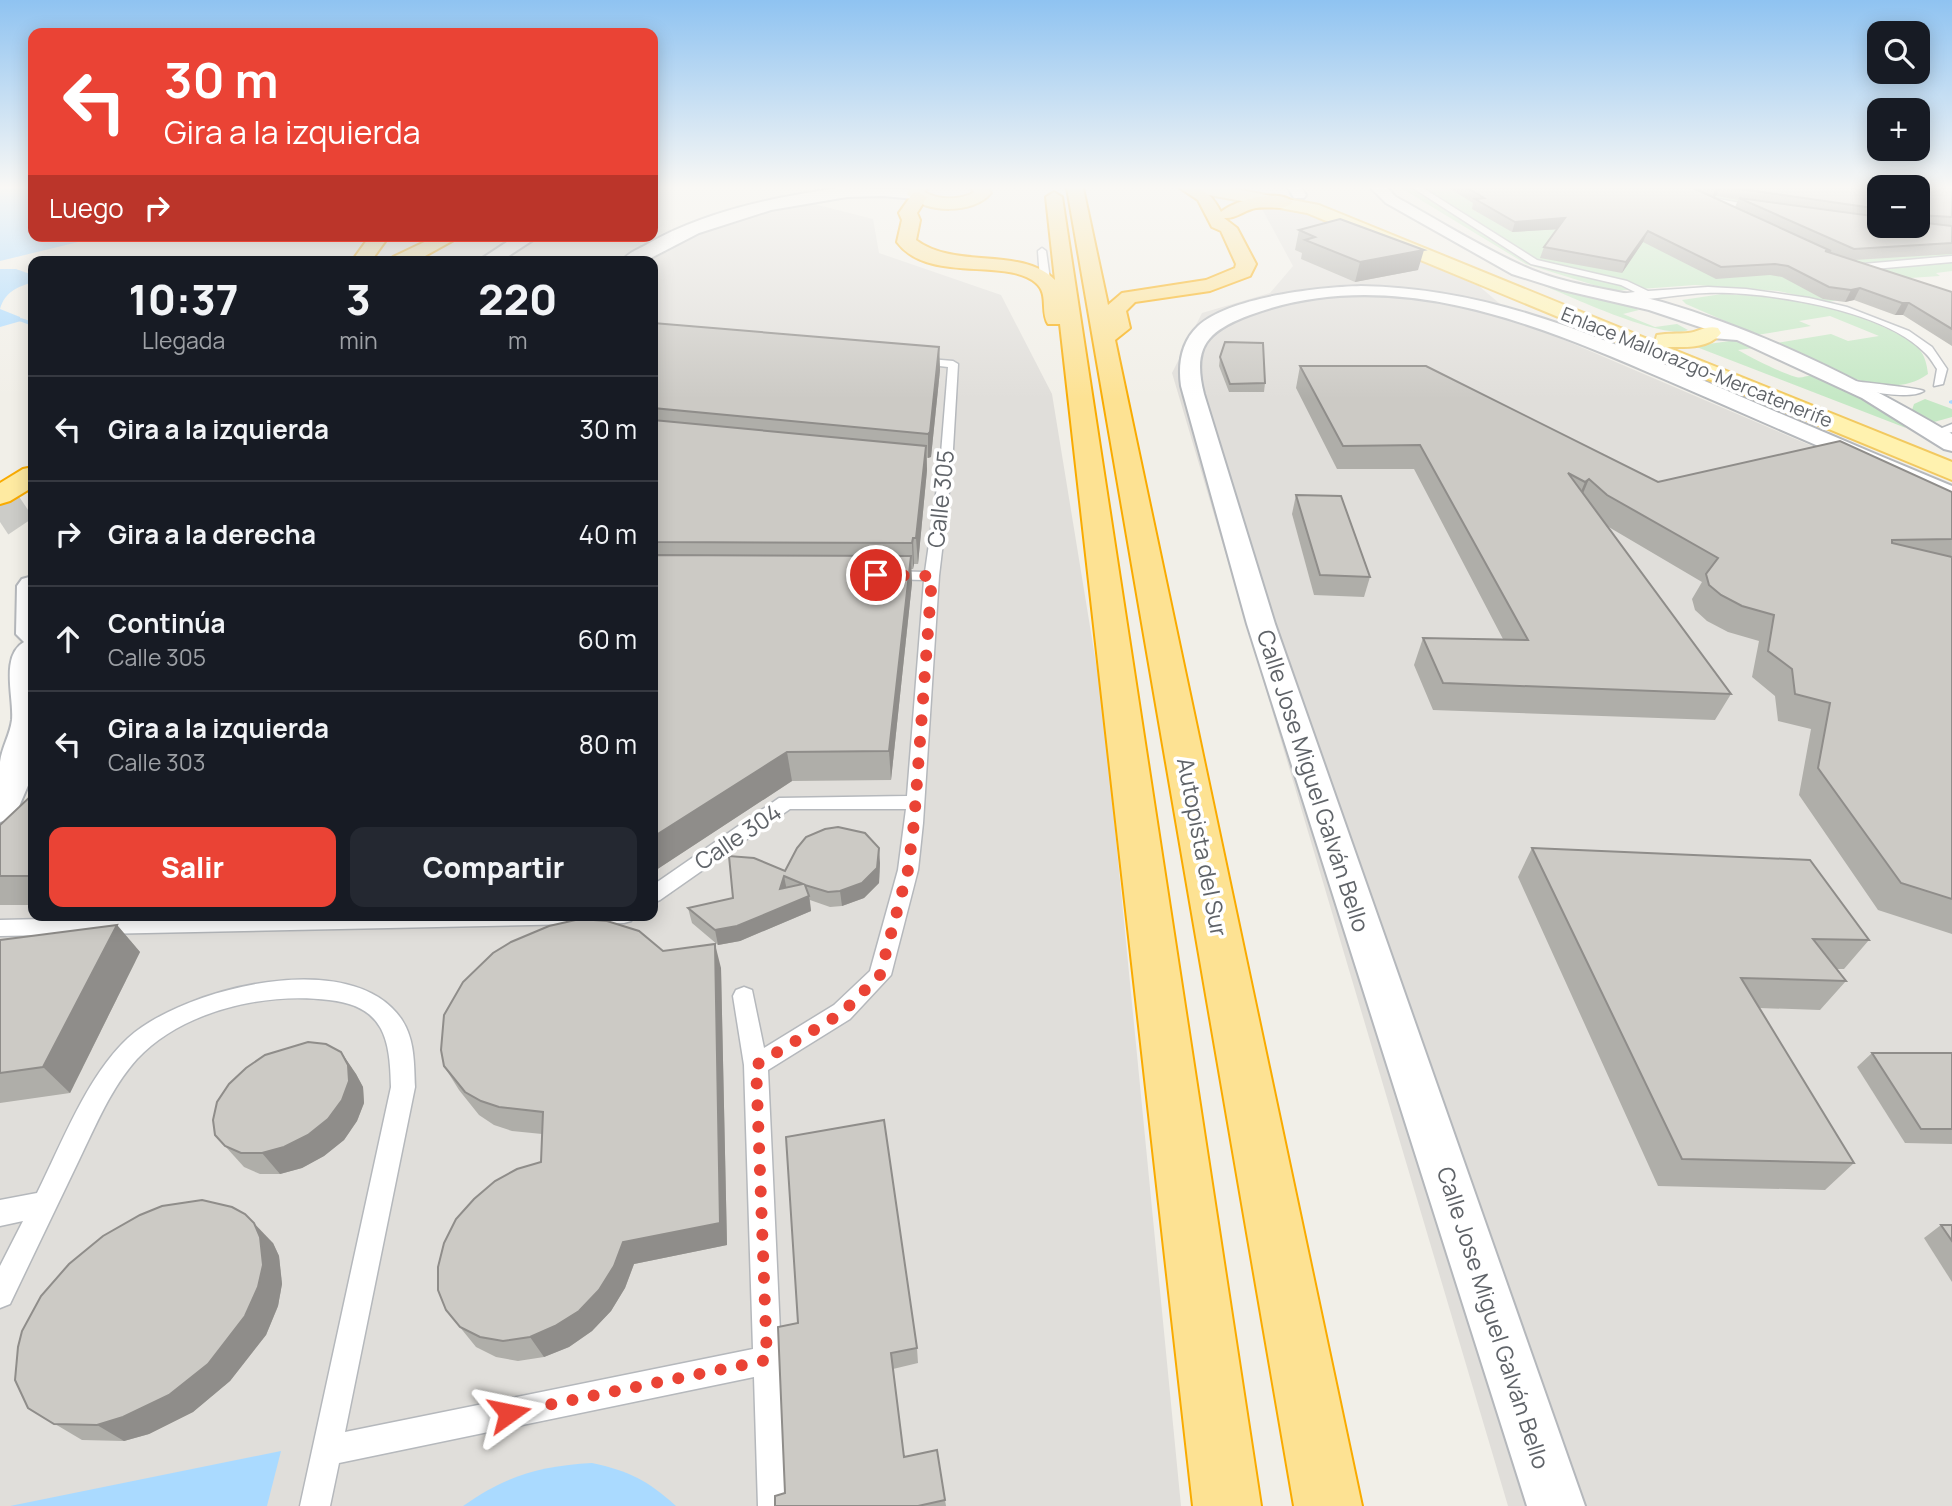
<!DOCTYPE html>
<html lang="es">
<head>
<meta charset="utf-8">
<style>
	body { margin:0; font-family:Manrope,sans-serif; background:#242831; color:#f1f3f6; height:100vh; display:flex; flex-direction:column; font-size:26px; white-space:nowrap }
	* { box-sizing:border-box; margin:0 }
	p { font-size:23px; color:#9ea1a6 }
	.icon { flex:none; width:38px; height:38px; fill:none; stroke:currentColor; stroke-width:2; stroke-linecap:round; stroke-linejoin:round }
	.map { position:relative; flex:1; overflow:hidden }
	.details { position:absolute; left:28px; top:256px; width:630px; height:665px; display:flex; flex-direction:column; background:#171b24; border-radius:14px; box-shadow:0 4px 18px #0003 }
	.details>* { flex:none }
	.hud { position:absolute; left:28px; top:28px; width:630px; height:214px; border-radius:14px; box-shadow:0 4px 18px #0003; background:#ea4335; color:#fff; overflow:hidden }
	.tools { position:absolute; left:1867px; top:21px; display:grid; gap:14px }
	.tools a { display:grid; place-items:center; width:63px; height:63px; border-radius:14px; background:#171b24; box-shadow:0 4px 18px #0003; font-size:35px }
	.pin { position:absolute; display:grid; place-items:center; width:60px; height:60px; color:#fff; margin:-30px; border:4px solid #fff; border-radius:50%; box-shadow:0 2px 7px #0007 }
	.me { position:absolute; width:77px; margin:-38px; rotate:78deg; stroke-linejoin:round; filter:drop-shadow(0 0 5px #0008) }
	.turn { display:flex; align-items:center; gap:24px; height:147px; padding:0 21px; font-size:32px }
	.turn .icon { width:91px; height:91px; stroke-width:2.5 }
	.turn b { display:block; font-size:49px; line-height:60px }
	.then { display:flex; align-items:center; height:66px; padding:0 21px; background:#0003; gap:14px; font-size:26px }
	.eta { display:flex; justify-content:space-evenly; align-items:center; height:119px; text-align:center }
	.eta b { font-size:42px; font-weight:800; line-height:49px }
	.action { display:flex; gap:14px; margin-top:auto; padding:14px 21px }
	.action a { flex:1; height:80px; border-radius:14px; background:#ea4335; color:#fff; font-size:28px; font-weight:800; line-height:80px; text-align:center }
	.action a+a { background:#242831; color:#f1f3f6 }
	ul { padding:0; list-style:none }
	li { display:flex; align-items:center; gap:21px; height:105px; padding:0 21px; border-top:2px solid #363941 }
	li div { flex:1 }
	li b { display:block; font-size:26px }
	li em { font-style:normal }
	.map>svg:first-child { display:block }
</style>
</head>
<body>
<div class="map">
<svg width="1952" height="1506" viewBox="0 0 1952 1506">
	<rect width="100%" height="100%" fill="#f1efe8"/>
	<g fill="#e0deda">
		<polygon points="806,202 873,219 879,253 1001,295 1052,394 1103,706 1181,1506 0,1506 0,843 33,811 33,915 653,915 653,261 646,261 659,250 711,228"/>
		<polygon points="1261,207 1293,208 1479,286 1520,321 1952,506 1952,1506 1508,1506 1172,373 1202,313 1270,293 1293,266"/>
	</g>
	<g fill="#c5e8c5">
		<polygon points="1401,188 1879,188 1880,226 1918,226 1952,188 1952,271 1936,273 1940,276 1894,279 1909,285 1829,302 1778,291 1695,285 1613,291 1526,264"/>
		<path d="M 1550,284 L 1627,305 L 1639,310 L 1623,314 L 1655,327 L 1677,324 L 1688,330 C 1666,341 1571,297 1545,286 Z"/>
		<path d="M 1722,294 C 1781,296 1839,305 1892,331 C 1901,336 1913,340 1919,349 C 1925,356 1927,365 1928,374 C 1884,406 1819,362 1776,343 L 1831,334 L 1848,341 L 1879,336 L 1830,316 L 1799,321 L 1811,326 L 1757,335 L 1686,304 L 1682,300 Z"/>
		<path d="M 1737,340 L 1754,348 L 1738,350 C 1754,359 1779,372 1796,377 C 1802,379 1807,375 1812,376 C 1832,379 1892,413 1906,428 L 1694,346 Z"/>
		<polygon points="1925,399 1952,409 1952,417 1927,424 1912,410 1914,404"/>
	</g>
	<g fill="#aadaff">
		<polygon points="0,188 33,188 33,236 103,236 0,261"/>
		<path d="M 0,269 L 16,269 L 33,275 L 33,282 C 17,287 5,292 0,309 L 20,317 L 21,321 L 0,327 Z"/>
		<polygon points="281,1451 267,1506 10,1506"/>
		<path d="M 592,1463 C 629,1471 647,1480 676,1506 L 463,1506 C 505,1476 540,1466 592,1463 Z"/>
	</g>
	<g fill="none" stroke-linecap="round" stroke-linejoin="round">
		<g fill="#aadaff" fill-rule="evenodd">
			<polygon points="21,318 33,322 33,326 19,321 19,319"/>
			<polygon points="1952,400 1952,404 1949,403 1949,401"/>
		</g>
		<polyline stroke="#ccccc8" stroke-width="30" stroke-dasharray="30 15" stroke-linecap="butt" points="0,522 33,500"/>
		<g stroke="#b5b8bc" stroke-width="3">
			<g id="service">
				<path d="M 1413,188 L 1423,188 L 1537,260 L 1627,281 L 1648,291 L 1708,287 L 1746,289 L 1809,298 L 1847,307 L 1909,331 L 1932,347 L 1947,369 L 1943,384 L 1934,386 L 1937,369 C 1933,363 1929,356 1924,352 C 1882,309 1765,291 1706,293 C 1676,294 1641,303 1611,299 L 1611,295 L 1635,292 L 1621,285 L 1531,264 Z"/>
				<polygon points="1702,196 1757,206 1761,208 1757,210 1699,200"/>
				<polygon points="1042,248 1046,251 1050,279 1045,282 1040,279 1038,251"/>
				<polygon points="1952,256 1952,262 1852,271 1848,268 1852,265"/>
				<path d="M 918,358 L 953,361 L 958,364 L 952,466 L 939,576 L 923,823 L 918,870 L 891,975 L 850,1019 L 768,1070 L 788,1506 L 758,1506 L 754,1377 L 339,1463 L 330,1506 L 300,1506 L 391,1087 C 390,1040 385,1006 329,1000 C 266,992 183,1010 137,1059 C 111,1088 96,1125 79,1160 C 56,1208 33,1256 10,1304 L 0,1308 L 0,1266 L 23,1221 L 0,1226 L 0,1200 L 37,1193 C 62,1143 87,1076 128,1038 C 183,988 353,945 402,1020 C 415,1040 414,1064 415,1087 L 345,1432 L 753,1349 L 744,1065 L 733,996 L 736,990 L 744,987 L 752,990 L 764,1048 L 834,1005 L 870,971 L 898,870 L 906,809 L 790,809 L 660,900 L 653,903 L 653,885 L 779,798 L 907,796 L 924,580 L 887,579 L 880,575 L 887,571 L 925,572 L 940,466 L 948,367 L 914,363 L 914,359 Z"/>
				<path d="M 1846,380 C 1859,382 1919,388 1924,391 C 1908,401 1861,390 1842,385 L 1842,381 Z"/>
				<polygon points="1952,424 1952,432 1933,438 1927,434"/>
				<polygon points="225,915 634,915 631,921 624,923 0,936 0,920"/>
			</g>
		</g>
		<g stroke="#b5b8bc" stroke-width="4">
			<g id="minor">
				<polygon points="1288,188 1302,188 1306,195 1304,198 1294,198"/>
				<path d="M 1371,188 L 1387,188 L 1396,197 C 1438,220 1479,246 1523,266 C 1566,286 1616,289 1662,302 C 1765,332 1860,380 1952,434 L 1952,451 L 1944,449 L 1862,398 L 1737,340 L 1712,338 L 1709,334 L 1712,331 L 1649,310 L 1563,290 L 1512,274 L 1386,203 Z"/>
				<path d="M 1361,286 C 1488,288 1591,334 1707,382 C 1788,417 1870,452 1952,486 L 1952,502 C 1914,493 1876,471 1839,455 C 1781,430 1722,404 1664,379 C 1535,323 1391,263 1250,315 C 1207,331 1192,347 1204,394 L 1275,624 L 1585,1506 L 1527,1506 L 1247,624 L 1181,386 C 1178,365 1181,342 1198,326 C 1229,297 1319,287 1361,286 Z"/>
			</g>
		</g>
		<g stroke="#b5b8bc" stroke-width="4">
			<g id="tertiary">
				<path d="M 839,188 L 921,190 L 923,194 L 915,199 L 883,196 L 847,197 L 771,210 L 699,233 L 645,261 L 622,261 C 627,254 636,250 644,246 C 702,212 773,197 839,188 Z"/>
				<polygon points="516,236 539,236 501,261 478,261"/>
				<path d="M 33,576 L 33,774 L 14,818 L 0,822 C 0,803 0,781 0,762 C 2,747 10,735 12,720 C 14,697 0,656 24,642 L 16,634 L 17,586 L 22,579 Z"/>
			</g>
		</g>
		<g stroke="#f2c960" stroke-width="4">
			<g id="primary">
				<path d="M 911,188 L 927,188 L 924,192 C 939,200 956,200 971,194 L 974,192 L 971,188 L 988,188 L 991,193 C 974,214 925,214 907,194 Z"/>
				<path d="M 1190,188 L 1230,188 L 1319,205 L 1655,342 L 1657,335 C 1668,333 1678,334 1688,333 C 1699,332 1706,325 1718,328 L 1721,333 C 1709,349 1685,347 1667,347 L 1952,462 L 1952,480 L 1307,213 L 1198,193 Z"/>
			</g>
		</g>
		<g stroke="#f9ab00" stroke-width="4">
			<g id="trunk">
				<polygon points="370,236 389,236 371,261 352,261"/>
				<polygon points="437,236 461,236 416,261 391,261 393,257"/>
				<polygon points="33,467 33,487 10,501 0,504 0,483 23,469"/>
			</g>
		</g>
		<g stroke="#f9ab00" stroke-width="4">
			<g id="motorway">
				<path d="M 1067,188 L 1083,188 L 1108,305 L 1122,293 L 1206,280 L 1235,268 L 1236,264 L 1221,231 L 1212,227 L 1198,200 L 1180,188 C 1203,188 1210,191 1221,212 C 1235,200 1279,188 1293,202 C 1285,211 1268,206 1256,208 C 1244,210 1236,219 1224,218 L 1237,228 L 1256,264 L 1250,276 L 1210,291 L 1135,302 L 1126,311 L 1130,328 L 1115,340 L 1362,1506 L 1294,1506 Z"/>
				<path d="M 919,192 L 927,197 L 917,213 L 920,220 L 916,240 C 956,270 1021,246 1055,280 L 1046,197 L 1054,192 L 1062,197 L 1261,1506 L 1193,1506 L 1060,324 L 1048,324 C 1040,311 1049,294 1036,283 C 1006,257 928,284 897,242 L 902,220 L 899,213 L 913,193 Z"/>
			</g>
		</g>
		<use href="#service" fill="#fff" fill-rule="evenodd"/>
		<use href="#minor" fill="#fff" fill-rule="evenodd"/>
		<use href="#tertiary" fill="#fff" fill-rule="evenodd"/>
		<use href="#primary" fill="#fff2af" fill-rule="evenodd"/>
		<use href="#trunk" fill="#feeaa1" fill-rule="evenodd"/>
		<use href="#motorway" fill="#fde293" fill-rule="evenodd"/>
	</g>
	<g fill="#afaea9" fill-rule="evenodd">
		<path d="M 1449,188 L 1880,188 L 1880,226 L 1918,226 L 1918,188 L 1952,188 L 1952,254 L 1854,260 L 1952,292 L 1952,346 L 1903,315 L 1895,315 L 1854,300 L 1845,302 L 1823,299 L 1782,277 L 1770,275 L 1716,279 L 1643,242 L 1622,273 L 1540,258 L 1544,247 L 1557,229 L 1512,232 L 1472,209 L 1473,203 ZM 1716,196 L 1738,200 L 1735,207 L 1713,198 Z"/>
		<polygon points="1299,230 1418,270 1355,282 1301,259 1302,253 1295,250"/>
		<polygon points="653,323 939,347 940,370 931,457 927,458 927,470 918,564 914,564 913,569 911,569 912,583 891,780 792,781 653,872"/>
		<polygon points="1220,357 1265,383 1264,392 1229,392 1219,366"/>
		<polygon points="1300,366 1658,482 1952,492 1952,934 1878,910 1799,795 1811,729 1778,721 1775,696 1752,677 1759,641 1728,632 1707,621 1695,610 1692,599 1702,582 1607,526 1731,694 1715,720 1433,710 1414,665 1423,638 1503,639 1414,469 1337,469 1296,388"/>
		<polygon points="1296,495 1370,577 1364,597 1314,595 1292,514"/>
		<polygon points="33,794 33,905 0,905 0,825"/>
		<polygon points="1532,848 1869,940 1844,969 1836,969 1846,981 1820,1010 1759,1008 1854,1163 1825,1190 1658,1186 1518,877"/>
		<polygon points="880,863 879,883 864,898 842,906 830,907 810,900 811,911 740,941 718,945 692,923 688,908 733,898 785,871"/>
		<polygon points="117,925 140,952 70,1093 0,1103 0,940"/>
		<polygon points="663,951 721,968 727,1245 634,1264 625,1288 611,1311 592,1331 569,1347 544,1357 518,1361 496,1357 476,1347 446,1310 541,1162 542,1134 512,1131 494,1125 479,1115 459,1090 444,1066"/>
		<polygon points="341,1052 356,1074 363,1087 364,1103 357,1121 344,1140 324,1156 302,1168 280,1174 260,1174 244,1167 215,1135"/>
		<polygon points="1872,1053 1952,1053 1952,1144 1905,1143 1857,1067"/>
		<polygon points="1941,1225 1952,1225 1952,1282 1924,1238"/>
		<polygon points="273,1243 279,1256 282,1284 278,1306 266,1335 230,1381 193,1412 149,1434 124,1441 82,1440 28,1408"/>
		<polygon points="778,1327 917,1348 918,1363 893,1369 904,1457 945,1500 946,1506 775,1506 785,1493"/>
	</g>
	<g fill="#8f8d8a">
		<polygon points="1716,188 1720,188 1716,196 1712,198"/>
		<polygon points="1565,218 1562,229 1512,232 1515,222"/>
		<polygon points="1648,231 1643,242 1622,273 1626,262"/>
		<polygon points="1424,250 1418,270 1355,282 1360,262"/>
		<polygon points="1860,288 1854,300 1845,302 1851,290"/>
		<polygon points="1902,303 1909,303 1903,315 1895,315"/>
		<polygon points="939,347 940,370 931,457 928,458 928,434"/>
		<polygon points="926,446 927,470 918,564 916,538"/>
		<polygon points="1589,479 1579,503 1575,506 1585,482"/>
		<polygon points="913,538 914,564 913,569 912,543"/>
		<polygon points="911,556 912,583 891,780 889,751"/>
		<polygon points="787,752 792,781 653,872 653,837"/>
		<polygon points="879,848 880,863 879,883 864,898 842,906 840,891"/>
		<polygon points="784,876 787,891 780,889"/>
		<polygon points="809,896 811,911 740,941 718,945 715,930"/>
		<polygon points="117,925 140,952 70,1093 43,1067"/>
		<polygon points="715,944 721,968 727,1245 634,1264 625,1288 611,1311 592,1331 569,1347 544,1357 530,1337"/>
		<polygon points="341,1052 356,1074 363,1087 364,1103 357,1121 344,1140 324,1156 302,1168 280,1174 262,1153"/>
		<polygon points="245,1214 273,1243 279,1256 282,1284 278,1306 266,1335 230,1381 193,1412 149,1434 124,1441 97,1425"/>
	</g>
	<g fill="#cccac5" stroke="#8f8d8a" stroke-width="2" fill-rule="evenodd">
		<polygon points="1468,188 1693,188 1831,251 1825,251 1952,292 1952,329 1909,303 1902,303 1860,288 1851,290 1829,287 1788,266 1775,264 1721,267 1648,231 1626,262 1544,247 1565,218 1515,222 1475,199 1484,198"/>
		<polygon points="1734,188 1880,188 1880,209"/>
		<polygon points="1918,188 1952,188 1952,217 1918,215"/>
		<polygon points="1739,198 1880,217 1880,226 1918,226 1918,222 1952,226 1952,243 1854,249"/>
		<polygon points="1340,219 1424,250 1360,262 1305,240 1315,237 1299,230"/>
		<polygon points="653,323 939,347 930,432 928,434 653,408"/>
		<polygon points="1225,342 1263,343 1265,383 1230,384 1220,357"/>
		<polygon points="1300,366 1426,366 1658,482 1840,441 1952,492 1952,539 1892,540 1892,543 1952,557 1952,899 1901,883 1818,768 1830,703 1795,694 1792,669 1768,651 1774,615 1742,606 1721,595 1709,585 1706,574 1718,558 1607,495 1589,479 1585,482 1568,473 1731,694 1443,683 1423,638 1528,640 1420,445 1343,446"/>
		<polygon points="653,420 926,446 916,538 913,538 912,543 653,542"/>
		<polygon points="1296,495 1341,496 1370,577 1320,575"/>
		<polygon points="653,555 911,556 889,751 787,752 653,837"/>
		<polygon points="33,794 33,876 0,876 0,825"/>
		<path d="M 838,827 L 865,833 L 879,848 L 877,868 L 862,883 L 840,891 L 828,892 L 805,885 L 809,896 L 737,926 L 715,930 L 688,908 L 733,898 L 729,856 L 754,858 L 785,871 L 797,848 L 806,837 L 825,829 ZM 784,876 L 803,884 L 780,889 Z"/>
		<polygon points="1532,848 1810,860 1869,940 1813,939 1846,981 1741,978 1854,1163 1682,1159"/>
		<polygon points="580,919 607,921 639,931 663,951 715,944 720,1223 623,1242 614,1266 599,1290 579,1311 555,1326 530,1337 503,1341 480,1337 460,1327 446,1310 438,1290 438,1267 444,1243 456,1219 474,1199 495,1181 517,1169 541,1162 543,1112 499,1107 481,1101 465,1092 444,1066 441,1050 444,1015 463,982 493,953 511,942 549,926"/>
		<polygon points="117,925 43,1067 0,1073 0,940"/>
		<polygon points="308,1042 326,1044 341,1052 348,1065 349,1081 342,1100 328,1119 308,1135 284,1147 262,1153 241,1153 225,1146 215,1135 213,1120 217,1102 229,1084 246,1068 265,1055"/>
		<polygon points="1872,1053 1952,1053 1952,1129 1921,1129"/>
		<polygon points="884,1120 917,1348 891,1353 904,1457 937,1450 945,1500 918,1506 775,1506 775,1496 785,1493 778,1327 798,1323 786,1137"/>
		<polygon points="202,1200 232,1207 245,1214 254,1223 260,1237 263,1265 258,1287 245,1316 208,1364 169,1395 123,1417 97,1425 54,1424 28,1408 15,1380 18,1347 22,1331 41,1296 69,1264 103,1236 140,1215 162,1206"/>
		<polygon points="1941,1225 1952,1225 1952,1241"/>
	</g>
	<linearGradient id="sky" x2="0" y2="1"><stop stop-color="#8fc3f1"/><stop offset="0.47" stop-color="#f9f8f5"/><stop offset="1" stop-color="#f9f8f5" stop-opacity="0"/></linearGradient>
	<rect width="1952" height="399" fill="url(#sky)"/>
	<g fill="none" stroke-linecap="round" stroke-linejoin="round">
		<polyline stroke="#ea4335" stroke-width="12" stroke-dasharray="0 21.6" points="509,1413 767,1360 756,1065 842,1013 880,975 908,870 914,823 932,576 876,575"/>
	</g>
	<g text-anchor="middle" stroke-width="7" stroke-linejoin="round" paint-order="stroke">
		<g font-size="19" fill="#5f6368" stroke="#fff">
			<text transform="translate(1697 367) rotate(22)" y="7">Enlace Mallorazgo-Mercatenerife</text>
		</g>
		<g font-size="23" fill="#5f6368" stroke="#fff">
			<text transform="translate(941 499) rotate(-84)" y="8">Calle 305</text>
			<text transform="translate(1313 781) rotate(72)" y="8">Calle Jose Miguel Galván Bello</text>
			<text transform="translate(738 837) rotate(-34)" y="8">Calle 304</text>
			<text transform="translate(1202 847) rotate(79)" y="8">Autopista del Sur</text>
			<text transform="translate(1493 1318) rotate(72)" y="8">Calle Jose Miguel Galván Bello</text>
		</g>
	</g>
</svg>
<div class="tools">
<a><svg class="icon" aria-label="search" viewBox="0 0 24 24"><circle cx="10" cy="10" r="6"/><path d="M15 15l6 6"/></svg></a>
<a>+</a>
<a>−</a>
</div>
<div class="pin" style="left:876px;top:575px;background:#d93025"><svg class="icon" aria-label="arrive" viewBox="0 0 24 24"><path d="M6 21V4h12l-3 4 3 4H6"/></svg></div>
<svg class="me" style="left:509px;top:1413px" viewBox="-20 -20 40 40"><path d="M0-17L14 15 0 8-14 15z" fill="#ea4335" stroke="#fff" stroke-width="4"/></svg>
<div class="hud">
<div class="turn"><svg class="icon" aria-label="left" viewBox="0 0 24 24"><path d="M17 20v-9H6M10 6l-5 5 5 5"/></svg><div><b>30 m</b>Gira a la izquierda</div></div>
<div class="then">Luego<svg class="icon" aria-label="right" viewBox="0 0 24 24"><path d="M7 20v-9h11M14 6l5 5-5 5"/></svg></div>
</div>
<section class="details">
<div class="eta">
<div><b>10:37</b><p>Llegada</p></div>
<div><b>3</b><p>min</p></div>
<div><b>220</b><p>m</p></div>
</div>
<ul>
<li><svg class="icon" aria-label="left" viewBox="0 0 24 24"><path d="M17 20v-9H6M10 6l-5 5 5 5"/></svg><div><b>Gira a la izquierda</b></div><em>30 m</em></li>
<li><svg class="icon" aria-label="right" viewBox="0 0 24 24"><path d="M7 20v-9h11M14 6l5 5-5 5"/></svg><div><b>Gira a la derecha</b></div><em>40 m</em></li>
<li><svg class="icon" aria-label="ahead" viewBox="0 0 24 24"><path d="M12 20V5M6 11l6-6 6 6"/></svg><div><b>Continúa</b><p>Calle 305</p></div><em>60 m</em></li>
<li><svg class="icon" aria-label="left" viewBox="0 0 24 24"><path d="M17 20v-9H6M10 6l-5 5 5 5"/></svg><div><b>Gira a la izquierda</b><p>Calle 303</p></div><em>80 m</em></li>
</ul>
<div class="action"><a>Salir</a><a>Compartir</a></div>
</section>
</div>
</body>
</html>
